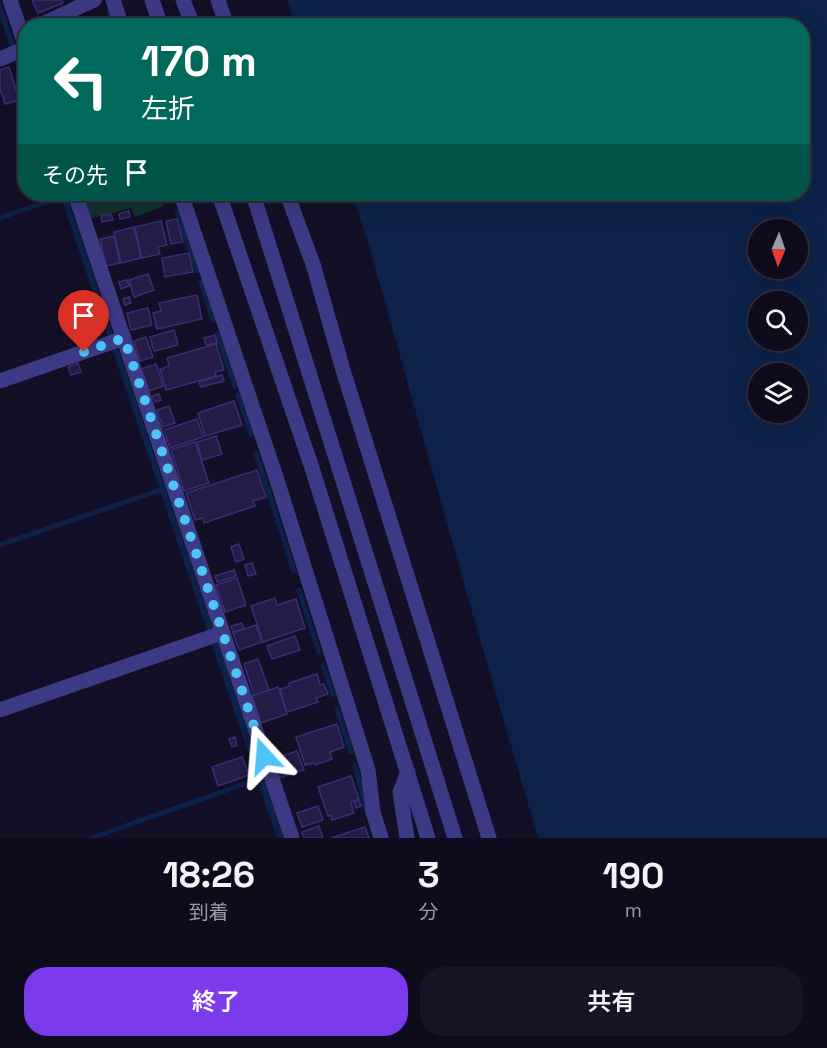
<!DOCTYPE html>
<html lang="ja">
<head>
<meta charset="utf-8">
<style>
	body { margin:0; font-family:"Space Grotesk","Noto Sans JP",sans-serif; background:#171425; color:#f1f3f6; height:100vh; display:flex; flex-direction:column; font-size:22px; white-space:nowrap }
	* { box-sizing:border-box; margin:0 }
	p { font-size:20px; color:#9b9ba3 }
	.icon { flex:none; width:33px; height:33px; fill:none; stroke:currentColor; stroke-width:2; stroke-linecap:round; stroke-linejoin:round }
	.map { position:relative; height:838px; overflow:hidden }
	.drawer { display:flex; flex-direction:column; background:#0e0b1c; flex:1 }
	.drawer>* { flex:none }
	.guide { position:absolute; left:18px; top:18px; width:792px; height:183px; border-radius:24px; box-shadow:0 6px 24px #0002,0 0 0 2px #2e2b3b; background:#00695c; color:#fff; overflow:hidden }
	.needle { width:39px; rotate:182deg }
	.buttons { position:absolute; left:748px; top:219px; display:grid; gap:12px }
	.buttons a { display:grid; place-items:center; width:60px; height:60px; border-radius:50%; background:#0e0b1c; box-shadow:0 6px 24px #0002,0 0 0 2px #2e2b3b; font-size:30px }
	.pin { position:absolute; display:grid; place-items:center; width:51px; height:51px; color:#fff; margin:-62px -26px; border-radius:50% 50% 50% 0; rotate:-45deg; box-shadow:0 0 6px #0007 }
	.pin .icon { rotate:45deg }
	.me { position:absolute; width:66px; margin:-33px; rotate:341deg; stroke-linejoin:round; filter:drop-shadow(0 0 4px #0008) }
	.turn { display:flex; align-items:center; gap:21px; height:126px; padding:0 24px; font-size:27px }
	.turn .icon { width:78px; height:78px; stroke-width:2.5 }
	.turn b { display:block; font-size:42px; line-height:51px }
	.then { display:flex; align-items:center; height:57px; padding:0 24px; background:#0003; gap:12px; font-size:22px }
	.eta { display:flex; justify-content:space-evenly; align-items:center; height:102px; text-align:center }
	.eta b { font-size:36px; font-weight:600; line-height:42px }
	.primary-button { display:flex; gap:12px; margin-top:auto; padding:12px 24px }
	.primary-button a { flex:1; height:69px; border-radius:24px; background:#7c3aed; color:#fff; font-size:24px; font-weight:600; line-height:69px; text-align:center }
	.primary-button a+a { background:#171425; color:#f1f3f6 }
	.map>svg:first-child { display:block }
</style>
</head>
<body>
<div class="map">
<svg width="827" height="838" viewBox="0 0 827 838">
	<rect width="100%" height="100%" fill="#130f26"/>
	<polygon fill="#12302f" points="81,194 159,194 164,206 135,217 131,208 89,219"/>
	<g fill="#0c2248" fill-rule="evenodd">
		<polygon points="0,0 25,73 25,92 0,16"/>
		<path d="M 287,0 L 827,0 L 827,838 L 538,838 L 468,598 L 368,242 L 352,194 L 802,194 L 802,26 L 295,25 ZM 759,230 L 798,230 L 798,268 L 759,268 ZM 759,302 L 798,302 L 798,340 L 759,340 ZM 759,374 L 798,374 L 798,412 L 759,412 Z"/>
		<polygon points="60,194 66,194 284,838 277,838"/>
	</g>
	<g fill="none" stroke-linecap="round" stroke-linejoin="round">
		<g stroke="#0c2248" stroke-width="5">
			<polyline points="109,10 114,26"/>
			<polyline points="172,194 173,196"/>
			<polyline points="177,211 197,271"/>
			<polyline points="0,218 52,200"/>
			<polyline points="201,282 213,320"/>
			<polyline points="217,334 235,386"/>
			<polyline points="238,395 251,434"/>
			<polyline points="256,453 294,571"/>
			<polyline points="0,545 160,490"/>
			<polyline points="299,590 319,652"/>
			<polyline points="323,665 333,695"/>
			<polyline points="337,709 351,752"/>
			<polyline points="355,765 366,810"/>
			<polyline points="91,838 250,782"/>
		</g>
	</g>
	<g fill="#241b47" stroke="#3b2d73" stroke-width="1.5">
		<polygon points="32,0 62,0 63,3 38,13"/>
		<polygon points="9,67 19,100 5,104 0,89 0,70"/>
		<polygon points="26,176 26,185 21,187 18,179"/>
		<polygon points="129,211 130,217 120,219 119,214"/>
		<polygon points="111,214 113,220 102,222 101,216"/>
		<polygon points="177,219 183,242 171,244 166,221"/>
		<polygon points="161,221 167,245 158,247 160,254 142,258 135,227"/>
		<polygon points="134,227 141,258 121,263 114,232"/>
		<polygon points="114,236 120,263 106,266 100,239"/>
		<polygon points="189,253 193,272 165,277 162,258"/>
		<polygon points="148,274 154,290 134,297 129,280"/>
		<polygon points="127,280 129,286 121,289 119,282"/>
		<polygon points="197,295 202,319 157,329 153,313 161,311 159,303"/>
		<polygon points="129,297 131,303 125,305 123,299"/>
		<polygon points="148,308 152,325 131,330 127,313"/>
		<polygon points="174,330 178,345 154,351 150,337"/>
		<polygon points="215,335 217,343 206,345 204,338"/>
		<polygon points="146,337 153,357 140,361 134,341"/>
		<polygon points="216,344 224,370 215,372 216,376 166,390 160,369 169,366 167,358"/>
		<polygon points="78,363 81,372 71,375 68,367"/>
		<polygon points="156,364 163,386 149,391 141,369"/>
		<polygon points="222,375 224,381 201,387 199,382"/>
		<polygon points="159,394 161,400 155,402 152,396"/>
		<polygon points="234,401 242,425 205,436 198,413"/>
		<polygon points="169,406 175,423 163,427 157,410"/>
		<polygon points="197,419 203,437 170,448 164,430"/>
		<polygon points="216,436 222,454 202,460 197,442"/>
		<polygon points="195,442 209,483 184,491 171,450"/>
		<polygon points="257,470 266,497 253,501 255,506 204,523 203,518 195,520 186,493"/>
		<polygon points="239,544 244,559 236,562 231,547"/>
		<polygon points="252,563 256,574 248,576 245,565"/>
		<polygon points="234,570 236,576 217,582 215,576"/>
		<polygon points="237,578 246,605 225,612 216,585"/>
		<polygon points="275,598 277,605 296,599 305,628 263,642 251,606"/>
		<polygon points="242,623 244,629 233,632 231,626"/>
		<polygon points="256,625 262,642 239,650 233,633"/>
		<polygon points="295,636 300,650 272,659 267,646"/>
		<polygon points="258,659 269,690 254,695 244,664"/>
		<polygon points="317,674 320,685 324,684 328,694 316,698 318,702 287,712 280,689 290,686 289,683"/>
		<polygon points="278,687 287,714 261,723 252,696"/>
		<polygon points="337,724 344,747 330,752 332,759 315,765 314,763 305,765 296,737"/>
		<polygon points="235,737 237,746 232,747 229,739"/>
		<polygon points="297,751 304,770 279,778 273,759"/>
		<polygon points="242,757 249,775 218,786 212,767"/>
		<polygon points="351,776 359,799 351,802 354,813 332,820 331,815 328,816 318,787"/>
		<polygon points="359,800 361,806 356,808 354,801"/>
		<polygon points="318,806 323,820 302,827 297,813"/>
		<polygon points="319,826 323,838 304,838 302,832"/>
		<polygon points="365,827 369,838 331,838"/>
	</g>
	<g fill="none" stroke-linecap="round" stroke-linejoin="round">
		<g stroke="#3d3a85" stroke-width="15">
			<polyline points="10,0 26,47"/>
			<polyline points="113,0 122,26"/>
			<polyline points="152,0 161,26"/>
			<polyline points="183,0 193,26"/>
			<polyline points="218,0 227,26"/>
			<polyline points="38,26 94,0"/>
			<polyline points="0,59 26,48"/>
			<polyline points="75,194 292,838"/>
			<polyline points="181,194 276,477 368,770 373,812 381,838"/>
			<polyline points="219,194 311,465 428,838"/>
			<polyline points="253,194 455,838"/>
			<polyline points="287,194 313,264 343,370 489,838"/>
			<polyline points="0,381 124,338"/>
			<polyline points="0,710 222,633"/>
			<polyline points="407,838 400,792 408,772"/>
		</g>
	</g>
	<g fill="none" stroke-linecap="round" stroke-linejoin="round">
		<polyline stroke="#4fc3f7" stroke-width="10" stroke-dasharray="0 18" points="84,352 124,338 264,756"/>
	</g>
</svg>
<div class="buttons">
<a><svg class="needle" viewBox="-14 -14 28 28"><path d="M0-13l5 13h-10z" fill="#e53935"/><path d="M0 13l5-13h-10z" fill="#9b9ba3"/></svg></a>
<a><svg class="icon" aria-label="search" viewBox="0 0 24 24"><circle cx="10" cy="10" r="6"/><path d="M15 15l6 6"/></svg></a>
<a><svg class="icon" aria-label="layers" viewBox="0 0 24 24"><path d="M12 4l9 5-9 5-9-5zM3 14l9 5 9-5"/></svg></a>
</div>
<div class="pin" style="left:84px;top:352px;background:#d93025"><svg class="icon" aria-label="arrive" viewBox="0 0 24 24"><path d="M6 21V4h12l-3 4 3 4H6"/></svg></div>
<svg class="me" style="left:264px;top:756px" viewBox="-20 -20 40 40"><path d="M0-17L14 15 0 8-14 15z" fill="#4fc3f7" stroke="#fff" stroke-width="4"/></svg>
<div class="guide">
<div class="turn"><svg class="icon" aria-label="left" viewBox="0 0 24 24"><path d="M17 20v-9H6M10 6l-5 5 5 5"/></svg><div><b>170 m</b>左折</div></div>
<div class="then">その先<svg class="icon" aria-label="arrive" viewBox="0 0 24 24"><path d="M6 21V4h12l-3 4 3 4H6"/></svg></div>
</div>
</div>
<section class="drawer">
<div class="eta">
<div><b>18:26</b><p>到着</p></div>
<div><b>3</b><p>分</p></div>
<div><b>190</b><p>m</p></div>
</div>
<div class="primary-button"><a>終了</a><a>共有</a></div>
</section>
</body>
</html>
